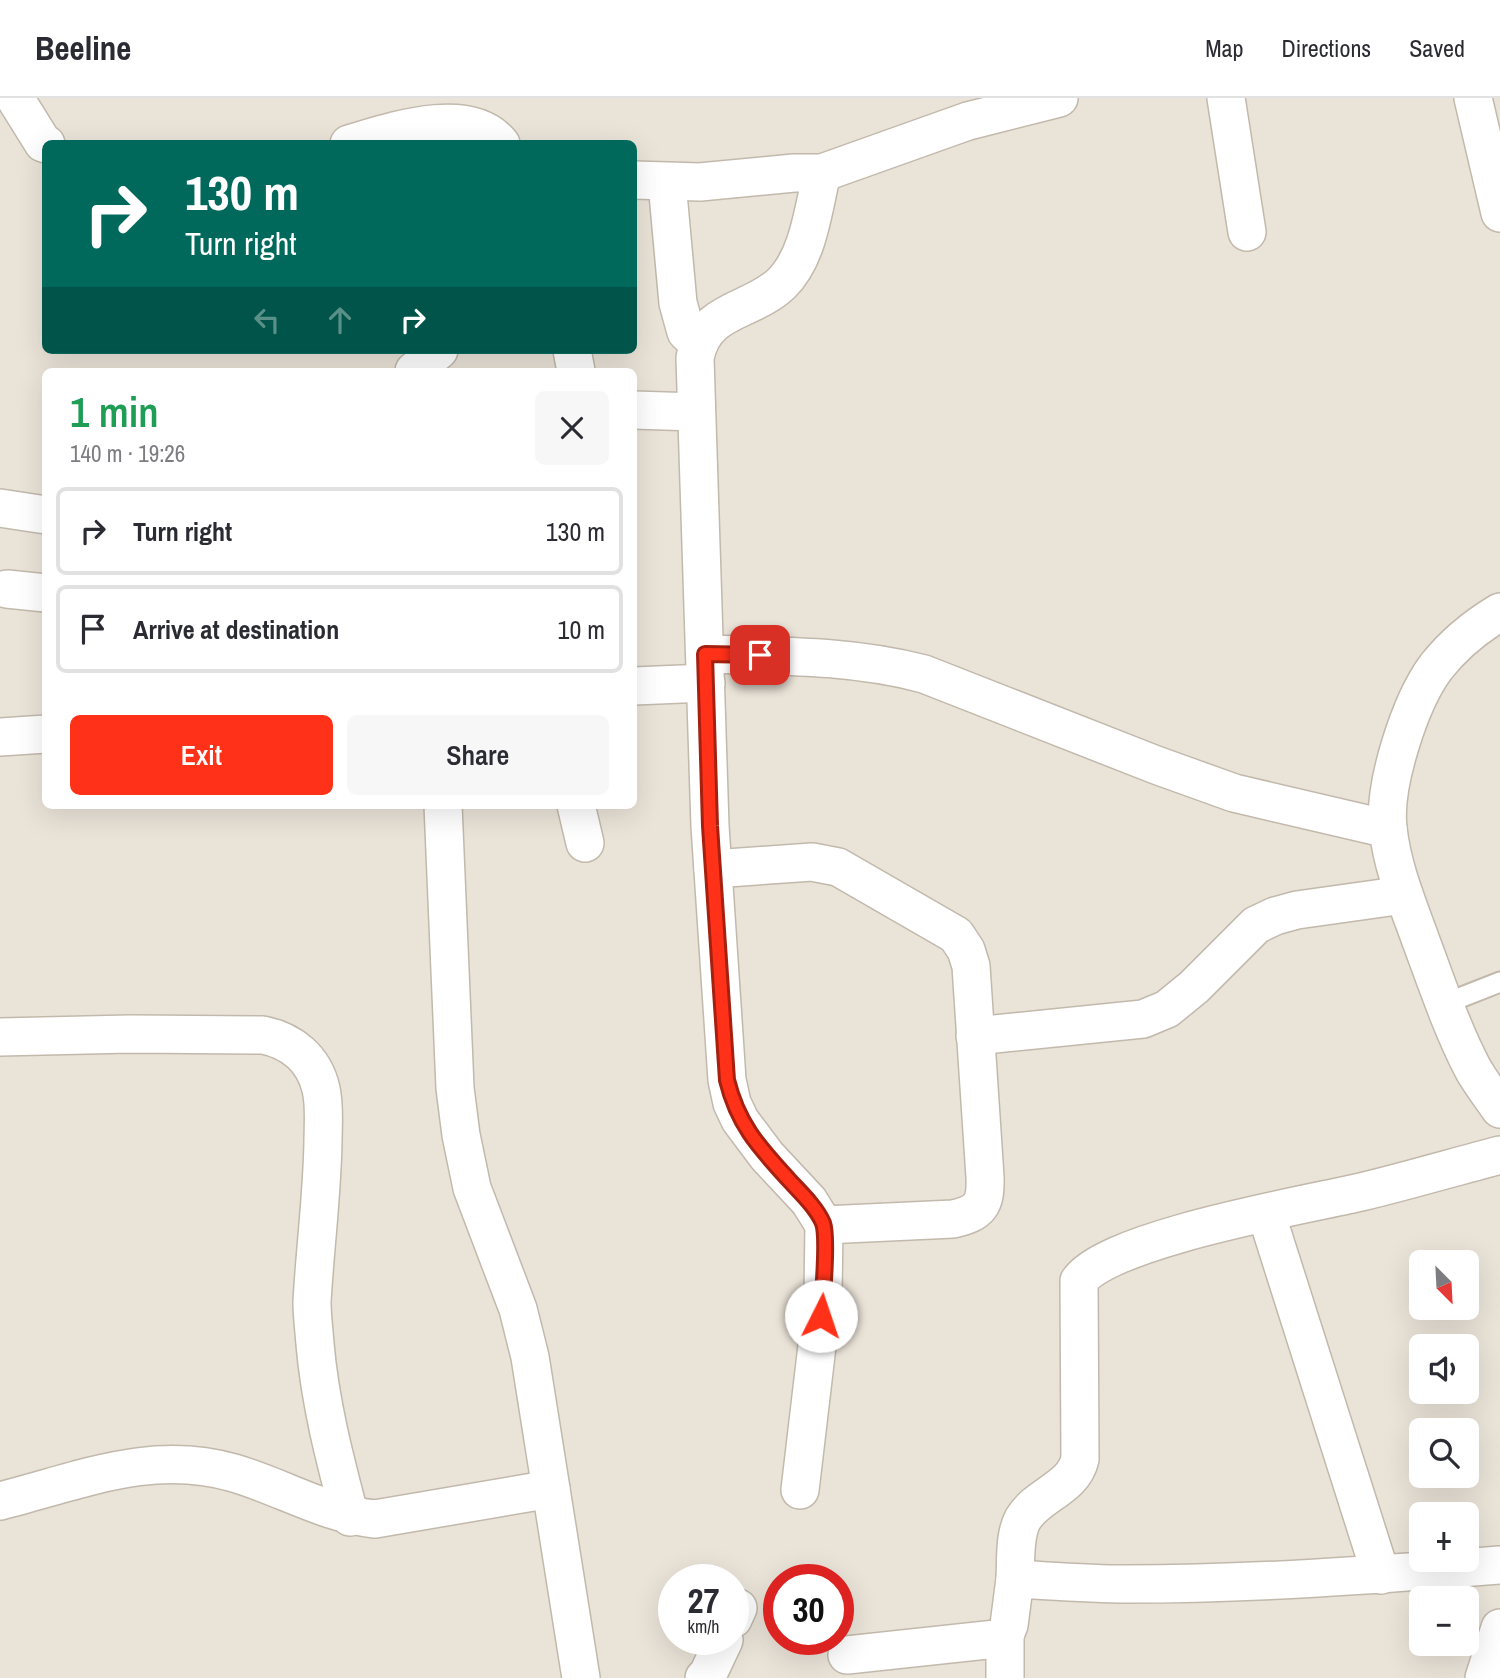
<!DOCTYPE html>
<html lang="en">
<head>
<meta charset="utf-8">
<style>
	body { margin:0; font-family:"Archivo Narrow",sans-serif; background:#f7f7f7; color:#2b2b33; height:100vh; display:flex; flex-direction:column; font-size:26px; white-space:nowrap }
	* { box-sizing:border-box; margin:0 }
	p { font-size:23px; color:#7c7c81 }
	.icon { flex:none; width:38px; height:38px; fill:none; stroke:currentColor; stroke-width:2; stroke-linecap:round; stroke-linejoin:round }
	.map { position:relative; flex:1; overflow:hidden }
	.panel { position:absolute; left:42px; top:270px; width:595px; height:441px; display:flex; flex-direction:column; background:#fff; border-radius:10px; box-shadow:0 7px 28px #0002 }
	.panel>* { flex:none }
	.banner { position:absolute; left:42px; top:42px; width:595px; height:214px; border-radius:10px; box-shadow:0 7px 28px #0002; background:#00695c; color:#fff; overflow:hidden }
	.needle { width:46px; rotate:156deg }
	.fabs { position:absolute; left:1409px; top:1152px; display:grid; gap:14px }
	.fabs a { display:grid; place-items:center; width:70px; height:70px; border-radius:10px; background:#fff; box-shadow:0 7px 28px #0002; font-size:35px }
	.speed { position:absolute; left:658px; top:1466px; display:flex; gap:14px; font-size:35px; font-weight:700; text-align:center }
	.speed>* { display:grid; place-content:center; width:91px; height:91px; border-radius:50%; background:#fff; box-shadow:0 7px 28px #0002; line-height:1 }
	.speed small { font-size:18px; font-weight:400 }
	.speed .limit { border:10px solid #d22; background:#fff; color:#111 }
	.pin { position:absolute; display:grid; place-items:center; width:60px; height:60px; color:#fff; margin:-30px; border-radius:14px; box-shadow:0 4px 10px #0006 }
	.me { position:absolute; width:77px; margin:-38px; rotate:4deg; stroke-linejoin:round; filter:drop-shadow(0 0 5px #0008) }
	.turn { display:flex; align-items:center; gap:24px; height:147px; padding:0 28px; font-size:32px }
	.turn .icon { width:91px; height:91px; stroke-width:2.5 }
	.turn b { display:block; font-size:49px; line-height:60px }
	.lanes { display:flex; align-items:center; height:66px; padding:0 28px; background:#0003; justify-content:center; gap:35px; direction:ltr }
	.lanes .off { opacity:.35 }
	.round { display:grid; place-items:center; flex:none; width:74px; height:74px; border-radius:10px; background:#f7f7f7 }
	.head { display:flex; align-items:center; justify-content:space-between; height:119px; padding:0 28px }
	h1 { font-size:42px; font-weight:600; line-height:52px; color:#1e9e55 }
	.button { display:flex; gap:14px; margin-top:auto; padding:14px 28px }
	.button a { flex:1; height:80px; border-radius:10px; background:#ff3118; color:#fff; font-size:28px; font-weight:600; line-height:80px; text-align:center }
	.button a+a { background:#f7f7f7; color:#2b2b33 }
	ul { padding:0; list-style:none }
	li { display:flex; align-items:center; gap:21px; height:88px; margin:0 14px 10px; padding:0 14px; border:4px solid #e1e1e2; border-radius:10px }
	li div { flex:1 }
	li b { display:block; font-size:26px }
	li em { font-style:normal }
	header { display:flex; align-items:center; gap:42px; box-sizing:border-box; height:98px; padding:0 35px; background:#fff; border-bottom:2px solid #e1e1e2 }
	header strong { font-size:33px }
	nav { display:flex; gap:38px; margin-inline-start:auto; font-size:24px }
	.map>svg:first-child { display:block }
</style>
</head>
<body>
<header>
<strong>Beeline</strong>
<nav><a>Map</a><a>Directions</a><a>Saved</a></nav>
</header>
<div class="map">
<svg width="1500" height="1580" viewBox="0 0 1500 1580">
	<rect width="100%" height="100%" fill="#f6f2ea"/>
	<path fill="#eae3d8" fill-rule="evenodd" d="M 0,0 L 1500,0 L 1500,1580 L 0,1580 ZM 46,46 L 634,46 L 634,252 L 46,252 ZM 46,273 L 634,273 L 634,707 L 46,707 ZM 1421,1164 L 1466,1164 L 1466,1209 L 1421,1209 ZM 1421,1248 L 1466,1248 L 1466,1293 L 1421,1293 ZM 1421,1332 L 1466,1332 L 1466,1377 L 1421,1377 ZM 1421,1416 L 1466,1416 L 1466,1461 L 1421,1461 ZM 674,1482 L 733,1482 L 733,1542 L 674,1542 ZM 779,1482 L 838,1482 L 838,1542 L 779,1542 ZM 1421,1500 L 1466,1500 L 1466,1545 L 1421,1545 Z"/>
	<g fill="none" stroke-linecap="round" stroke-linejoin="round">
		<g stroke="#c2b9ac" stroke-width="23">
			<polyline id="service" points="1444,906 1500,884"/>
		</g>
		<g stroke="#c2b9ac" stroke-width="40">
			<g id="minor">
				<polyline points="15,0 43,45 46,46"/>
				<polyline points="1226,0 1247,134"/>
				<polyline points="1473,0 1500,115"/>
				<path d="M 349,46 C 390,34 469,6 501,46"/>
				<polyline points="634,82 700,84 794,75 822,75 968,23 1059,0"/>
				<polyline points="667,85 678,205 686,234 698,245"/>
				<polyline points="572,252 576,273"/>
				<polyline points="414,273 439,252"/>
				<polyline points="634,312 696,314"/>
				<polyline points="0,410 46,417"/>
				<polyline points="7,491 46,495"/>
				<path d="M 1500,514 C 1475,529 1454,546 1436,569 C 1410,604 1383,687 1388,730 C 1392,769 1408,807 1421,843 C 1437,886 1452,931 1473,971 C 1481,985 1491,998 1500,1011"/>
				<path d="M 705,556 C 778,558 852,557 924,576 L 1156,667 L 1234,695 L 1388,731"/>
				<polyline points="634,588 706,585"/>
				<polyline points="0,639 46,636"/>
				<polyline points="443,707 455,990 461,1037 472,1090 518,1211 530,1259 581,1580"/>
				<polyline points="576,707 585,745"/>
				<path d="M 713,771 L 812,764 L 838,769 L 956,837 L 966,852 L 971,868 L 985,1079 C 986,1107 980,1115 953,1121 L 824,1127"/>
				<polyline points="975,938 1143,921 1167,911 1194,889 1256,827 1275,818 1297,812 1404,797"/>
				<path d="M 0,939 L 130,936 L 263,937 C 292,943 314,961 321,991 C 325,1008 323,1027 323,1044 C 322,1098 315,1150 312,1204 C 312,1218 314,1232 315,1246 C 320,1305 335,1362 350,1419"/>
				<polyline points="1266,1115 1381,1477"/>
				<path d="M 800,1392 L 823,1197 L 824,1127 L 809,1103 L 767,1058 L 740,1022 L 732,1005 L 727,982 L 710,728 L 695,260 C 704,210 750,215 781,186 C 809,159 813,111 822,75"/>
				<path d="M 0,1403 C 80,1383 151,1351 234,1375 C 282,1389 325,1416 375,1421 L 551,1391"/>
				<path d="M 1015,1481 C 1016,1463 1014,1437 1023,1421 C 1038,1396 1073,1391 1080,1361 L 1079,1183 C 1108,1141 1305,1107 1361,1094 C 1407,1083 1454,1069 1500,1057"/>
				<polyline points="733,1521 738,1510"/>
				<polyline points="1005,1537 1005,1580"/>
				<path d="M 847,1557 L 996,1541 L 1005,1537 L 1009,1527 L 1015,1481 C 1052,1483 1089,1486 1127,1486 C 1251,1486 1376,1477 1500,1467"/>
				<polyline points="704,1580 708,1576 724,1542"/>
				<polyline points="1484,1580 1500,1530"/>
			</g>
		</g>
		<use href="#service" stroke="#fff" stroke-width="19"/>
		<use href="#minor" stroke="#fff" stroke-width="37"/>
	</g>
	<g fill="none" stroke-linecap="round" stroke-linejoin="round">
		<g stroke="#a62010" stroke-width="18">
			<path id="route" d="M 760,557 L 705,556 L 710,728 L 727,982 C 738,1027 759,1049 789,1082 C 801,1095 816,1109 823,1125 C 828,1139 823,1200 821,1218"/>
		</g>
		<use href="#route" stroke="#ff3118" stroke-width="12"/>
	</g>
</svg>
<div class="fabs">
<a><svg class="needle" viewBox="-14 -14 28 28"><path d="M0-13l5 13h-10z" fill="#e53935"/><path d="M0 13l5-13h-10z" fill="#7c7c81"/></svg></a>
<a><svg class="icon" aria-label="sound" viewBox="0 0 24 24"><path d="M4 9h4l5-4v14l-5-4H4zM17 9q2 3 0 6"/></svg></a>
<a><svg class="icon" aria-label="search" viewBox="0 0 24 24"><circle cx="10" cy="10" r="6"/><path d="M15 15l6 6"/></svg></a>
<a>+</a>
<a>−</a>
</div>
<div class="speed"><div>27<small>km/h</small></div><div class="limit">30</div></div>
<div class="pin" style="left:760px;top:557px;background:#d93025"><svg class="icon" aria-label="arrive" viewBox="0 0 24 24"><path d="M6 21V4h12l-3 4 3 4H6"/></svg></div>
<svg class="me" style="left:821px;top:1218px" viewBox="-20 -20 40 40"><circle r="19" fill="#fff"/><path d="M0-13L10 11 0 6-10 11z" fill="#ff3118"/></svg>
<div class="banner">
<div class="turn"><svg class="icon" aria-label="right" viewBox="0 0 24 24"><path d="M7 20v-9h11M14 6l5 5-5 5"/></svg><div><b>130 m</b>Turn right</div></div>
<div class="lanes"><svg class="icon off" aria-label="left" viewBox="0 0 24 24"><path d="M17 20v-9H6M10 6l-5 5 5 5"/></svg><svg class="icon off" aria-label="ahead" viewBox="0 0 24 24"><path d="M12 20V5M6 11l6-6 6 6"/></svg><svg class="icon" aria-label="right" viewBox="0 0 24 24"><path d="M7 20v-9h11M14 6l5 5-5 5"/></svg></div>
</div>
<section class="panel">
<div class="head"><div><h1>1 min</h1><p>140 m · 19:26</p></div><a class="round"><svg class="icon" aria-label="close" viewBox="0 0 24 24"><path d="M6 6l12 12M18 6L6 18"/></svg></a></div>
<ul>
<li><svg class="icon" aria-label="right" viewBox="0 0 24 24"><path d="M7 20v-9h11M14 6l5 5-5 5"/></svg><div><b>Turn right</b></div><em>130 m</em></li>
<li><svg class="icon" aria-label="arrive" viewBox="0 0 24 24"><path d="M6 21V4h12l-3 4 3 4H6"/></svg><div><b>Arrive at destination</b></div><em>10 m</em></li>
</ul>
<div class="button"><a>Exit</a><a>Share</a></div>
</section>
</div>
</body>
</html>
